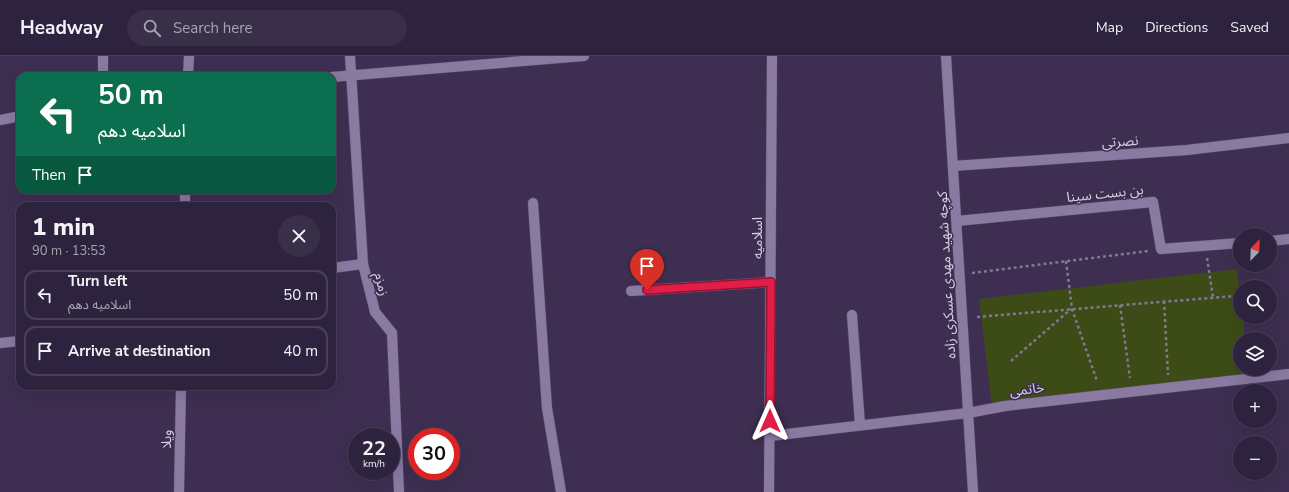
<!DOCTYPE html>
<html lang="en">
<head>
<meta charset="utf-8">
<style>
	body { margin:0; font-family:"Nunito Sans","Noto Sans Arabic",sans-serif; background:#3a2f49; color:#f1f3f6; height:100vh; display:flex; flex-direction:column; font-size:15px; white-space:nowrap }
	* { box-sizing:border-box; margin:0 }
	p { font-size:13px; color:#a7a4b0 }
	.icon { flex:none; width:22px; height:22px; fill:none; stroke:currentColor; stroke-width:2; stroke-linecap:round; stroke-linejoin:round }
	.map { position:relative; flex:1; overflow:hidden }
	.sheet { position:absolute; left:16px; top:146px; width:320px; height:188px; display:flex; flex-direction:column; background:#2e233e; border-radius:12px; box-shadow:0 4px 16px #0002,0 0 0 1px #494058 }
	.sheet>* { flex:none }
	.hud { position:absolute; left:16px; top:16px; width:320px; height:122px; border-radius:12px; box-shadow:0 4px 16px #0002,0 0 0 1px #494058; background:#0b6e4f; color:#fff; overflow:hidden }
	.needle { width:26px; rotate:23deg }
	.fabs { position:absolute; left:1233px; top:172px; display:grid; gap:8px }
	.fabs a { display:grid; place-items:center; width:44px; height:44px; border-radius:50%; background:#2e233e; box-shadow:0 4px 16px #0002,0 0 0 1px #494058; font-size:20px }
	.speed { position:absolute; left:348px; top:372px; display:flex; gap:8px; font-size:20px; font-weight:700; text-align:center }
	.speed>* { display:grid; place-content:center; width:52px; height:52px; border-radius:50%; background:#2e233e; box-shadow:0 4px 16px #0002,0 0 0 1px #494058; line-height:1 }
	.speed small { font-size:10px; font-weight:400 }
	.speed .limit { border:6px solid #d22; background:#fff; color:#111 }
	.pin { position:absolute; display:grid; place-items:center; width:34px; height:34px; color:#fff; margin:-41px -17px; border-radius:50% 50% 50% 0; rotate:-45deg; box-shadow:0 0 4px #0007 }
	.pin .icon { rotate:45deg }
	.me { position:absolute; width:44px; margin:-22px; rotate:0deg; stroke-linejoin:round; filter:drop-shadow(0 0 3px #0008) }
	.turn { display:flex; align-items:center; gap:14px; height:84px; padding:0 16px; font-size:18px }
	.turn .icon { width:52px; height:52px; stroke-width:2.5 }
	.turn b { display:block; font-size:28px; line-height:34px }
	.then { display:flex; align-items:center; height:38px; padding:0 16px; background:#0003; gap:8px; font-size:15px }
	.round { display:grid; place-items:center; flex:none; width:42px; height:42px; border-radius:21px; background:#3a2f49 }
	.headline { display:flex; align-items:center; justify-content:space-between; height:68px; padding:0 16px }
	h1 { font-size:24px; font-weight:800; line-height:30px }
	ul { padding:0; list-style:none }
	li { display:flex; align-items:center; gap:12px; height:50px; margin:0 8px 6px; padding:0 8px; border:2px solid #494058; border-radius:12px }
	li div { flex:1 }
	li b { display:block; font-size:15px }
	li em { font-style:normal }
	header { display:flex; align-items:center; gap:24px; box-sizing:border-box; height:56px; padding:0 20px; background:#2e233e; border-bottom:1px solid #494058 }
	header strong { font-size:19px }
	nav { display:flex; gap:22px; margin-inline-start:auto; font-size:14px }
	.search { width:280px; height:36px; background:#3a2f49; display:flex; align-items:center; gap:10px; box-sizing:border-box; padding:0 14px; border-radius:22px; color:#a7a4b0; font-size:15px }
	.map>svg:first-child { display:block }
</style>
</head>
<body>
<header>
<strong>Headway</strong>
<div class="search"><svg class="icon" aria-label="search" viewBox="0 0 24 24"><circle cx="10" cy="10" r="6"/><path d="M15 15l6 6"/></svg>Search here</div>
<nav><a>Map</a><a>Directions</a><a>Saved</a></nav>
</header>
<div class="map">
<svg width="1289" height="436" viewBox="0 0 1289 436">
	<rect width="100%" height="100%" fill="#3e2f52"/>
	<polygon fill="#3d4c17" points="1237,213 1240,237 1240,261 1243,261 1245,283 1240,283 1240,313 1249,313 1250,322 992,351 979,243"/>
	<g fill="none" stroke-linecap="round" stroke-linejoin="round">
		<g stroke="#574a67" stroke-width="11">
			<g id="street">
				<polyline points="350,0 363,208 375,256 392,277 399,436"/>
				<polyline points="946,0 973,436"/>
				<polyline points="103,20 103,0"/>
				<polyline points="188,20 189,0"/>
				<polyline points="332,21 584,0"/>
				<polyline points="0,64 20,60"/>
				<polyline points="953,110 1187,94 1289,82"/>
				<polyline points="533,147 547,352 561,436"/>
				<polyline points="185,150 185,134"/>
				<polyline points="957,165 1153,146 1161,193 1240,187"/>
				<polyline points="1270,185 1289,183"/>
				<polyline points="332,212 363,208"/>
				<polyline points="631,235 771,226"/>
				<polyline points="852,259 860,369"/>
				<polyline points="0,287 20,285"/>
				<polyline points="770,380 968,357 1005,350 1289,318"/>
				<polyline points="179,436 181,330"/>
				<polyline points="769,436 772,0"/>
			</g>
		</g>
		<g stroke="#837794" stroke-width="2.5" stroke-dasharray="3 3" stroke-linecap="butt">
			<polyline points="1207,202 1213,241"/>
			<polyline points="1066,205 1072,253 1097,325"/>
			<polyline points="972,217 1148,195"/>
			<polyline points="1164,245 1168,319"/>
			<polyline points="1120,249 1130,322"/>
			<polyline points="977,261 1234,240"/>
			<polyline points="1011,305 1071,253"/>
		</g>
		<use href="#street" stroke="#8a7aa2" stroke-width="10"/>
	</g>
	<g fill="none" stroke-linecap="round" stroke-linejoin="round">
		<g stroke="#92132f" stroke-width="10">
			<polyline id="route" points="647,234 771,226 770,365"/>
		</g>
		<use href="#route" stroke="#e11d48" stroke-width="7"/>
	</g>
	<g text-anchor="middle" stroke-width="3" stroke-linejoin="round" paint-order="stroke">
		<g font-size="14" fill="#d6cee3" stroke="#3e2f52">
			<text transform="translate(1120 85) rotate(-4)" y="5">نصرتی</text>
			<text transform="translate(1105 137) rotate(-6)" y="5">بن بست سینا</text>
			<text transform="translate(757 182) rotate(-90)" y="5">اسلامیه</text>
			<text transform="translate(946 219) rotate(-93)" y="5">کوچه شهید مهدی عسکری زاده</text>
			<text transform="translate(382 228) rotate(76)" y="5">زمزم</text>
			<text transform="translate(1027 333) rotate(-7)" y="5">خاتمی</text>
			<text transform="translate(166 383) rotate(-89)" y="5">ویلا</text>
		</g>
	</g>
</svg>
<div class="fabs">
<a><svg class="needle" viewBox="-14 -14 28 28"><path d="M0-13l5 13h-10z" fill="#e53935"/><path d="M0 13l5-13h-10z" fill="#a7a4b0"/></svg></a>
<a><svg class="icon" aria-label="search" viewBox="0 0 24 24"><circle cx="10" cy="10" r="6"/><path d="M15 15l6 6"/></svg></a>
<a><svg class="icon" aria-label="layers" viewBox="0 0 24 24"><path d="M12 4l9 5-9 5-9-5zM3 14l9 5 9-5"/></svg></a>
<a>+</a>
<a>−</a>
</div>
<div class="speed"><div>22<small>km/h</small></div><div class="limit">30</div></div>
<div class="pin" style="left:647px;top:234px;background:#d93025"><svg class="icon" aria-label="arrive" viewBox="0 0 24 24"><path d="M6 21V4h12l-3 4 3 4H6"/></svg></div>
<svg class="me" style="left:770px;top:365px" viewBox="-20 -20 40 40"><path d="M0-17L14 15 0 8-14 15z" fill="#e11d48" stroke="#fff" stroke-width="4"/></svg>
<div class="hud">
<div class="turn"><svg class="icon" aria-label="left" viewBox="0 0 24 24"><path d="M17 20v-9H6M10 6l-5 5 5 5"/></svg><div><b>50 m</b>اسلامیه دهم</div></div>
<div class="then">Then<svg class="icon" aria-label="arrive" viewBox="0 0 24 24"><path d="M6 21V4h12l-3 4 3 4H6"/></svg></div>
</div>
<section class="sheet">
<div class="headline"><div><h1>1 min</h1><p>90 m · 13:53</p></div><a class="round"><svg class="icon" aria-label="close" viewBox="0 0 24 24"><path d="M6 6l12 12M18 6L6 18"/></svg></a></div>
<ul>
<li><svg class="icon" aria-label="left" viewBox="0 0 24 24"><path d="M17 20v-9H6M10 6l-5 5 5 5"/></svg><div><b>Turn left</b><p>اسلامیه دهم</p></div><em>50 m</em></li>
<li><svg class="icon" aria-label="arrive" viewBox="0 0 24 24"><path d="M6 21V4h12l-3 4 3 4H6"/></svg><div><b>Arrive at destination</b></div><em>40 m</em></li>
</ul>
</section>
</div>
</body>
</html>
